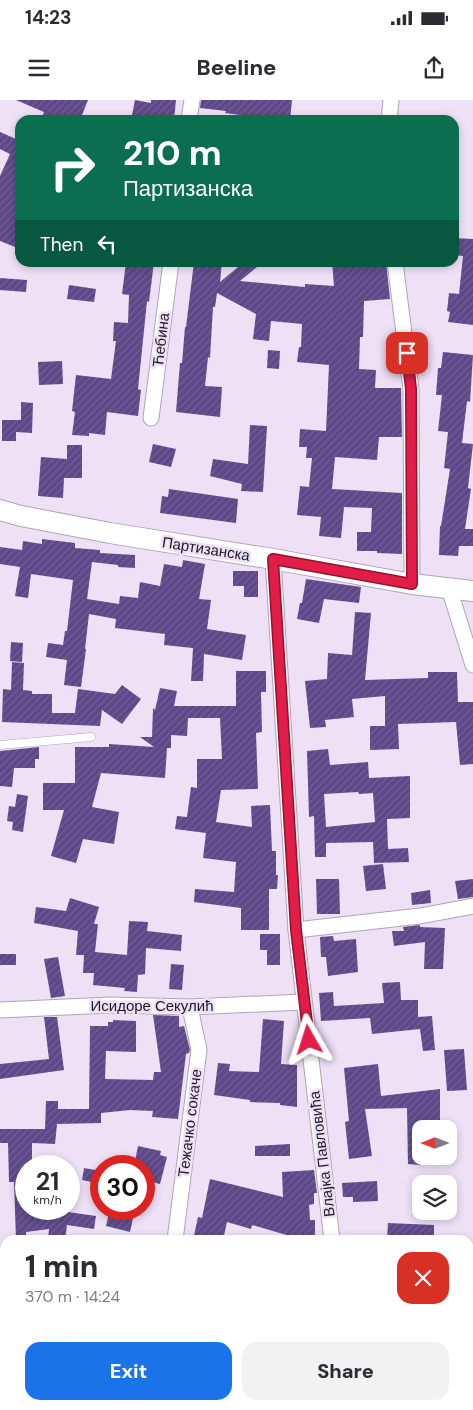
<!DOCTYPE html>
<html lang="en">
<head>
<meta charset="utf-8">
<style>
	body { margin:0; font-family:"DM Sans",sans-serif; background:#f2f2f3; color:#2b2b33; height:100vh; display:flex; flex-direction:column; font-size:19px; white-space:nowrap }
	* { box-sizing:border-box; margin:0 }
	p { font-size:16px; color:#7c7c81 }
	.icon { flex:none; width:28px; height:28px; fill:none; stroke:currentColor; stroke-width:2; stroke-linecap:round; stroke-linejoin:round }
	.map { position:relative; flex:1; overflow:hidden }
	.sheet { position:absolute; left:0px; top:1135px; width:474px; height:175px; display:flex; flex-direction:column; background:#fff; border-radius:15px 15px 0 0; box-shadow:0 2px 8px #0003 }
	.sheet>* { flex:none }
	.top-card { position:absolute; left:15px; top:15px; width:444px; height:152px; border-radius:15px; box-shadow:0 2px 8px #0003; background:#0b6e4f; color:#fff; overflow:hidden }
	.needle { width:32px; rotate:270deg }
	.fabs { position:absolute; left:412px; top:1020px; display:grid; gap:10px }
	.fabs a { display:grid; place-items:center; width:45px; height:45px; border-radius:10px; background:#fff; box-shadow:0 2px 8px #0003; font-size:25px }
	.speed { position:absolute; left:15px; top:1055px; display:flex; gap:10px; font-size:25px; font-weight:700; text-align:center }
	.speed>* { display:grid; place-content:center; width:65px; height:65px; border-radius:50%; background:#fff; box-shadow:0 2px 8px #0003; line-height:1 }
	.speed small { font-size:12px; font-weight:400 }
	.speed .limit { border:8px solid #d22; background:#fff; color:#111 }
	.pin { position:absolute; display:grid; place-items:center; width:42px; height:42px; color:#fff; margin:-21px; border-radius:10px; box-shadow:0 2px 8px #0006 }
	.me { position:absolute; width:55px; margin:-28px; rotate:354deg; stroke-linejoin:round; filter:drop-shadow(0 0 4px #0008) }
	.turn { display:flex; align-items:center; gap:18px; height:105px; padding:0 25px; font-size:22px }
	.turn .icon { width:65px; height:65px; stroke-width:2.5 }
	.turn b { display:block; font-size:35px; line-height:42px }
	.then { display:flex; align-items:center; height:48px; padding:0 25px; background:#0003; gap:10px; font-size:19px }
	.round { display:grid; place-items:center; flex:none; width:52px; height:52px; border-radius:15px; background:#f2f2f3 }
	.head { display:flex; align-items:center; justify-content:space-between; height:85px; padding:0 25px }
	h1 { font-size:30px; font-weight:800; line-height:38px }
	.action { display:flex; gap:10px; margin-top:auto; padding:10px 25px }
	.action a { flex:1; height:58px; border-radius:15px; background:#1a73e8; color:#fff; font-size:20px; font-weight:800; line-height:58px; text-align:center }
	.action a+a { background:#f2f2f3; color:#2b2b33 }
	.status { display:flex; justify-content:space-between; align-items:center; height:35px; padding:0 25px; background:#fff; direction:ltr }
	.status svg { height:14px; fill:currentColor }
	header { display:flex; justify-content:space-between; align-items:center; height:65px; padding:0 25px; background:#fff; font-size:22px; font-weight:800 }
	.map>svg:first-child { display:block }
</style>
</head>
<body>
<div class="status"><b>14:23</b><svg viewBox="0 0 49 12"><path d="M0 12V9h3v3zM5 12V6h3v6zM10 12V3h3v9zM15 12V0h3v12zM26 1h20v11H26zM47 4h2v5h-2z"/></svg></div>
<header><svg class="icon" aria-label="menu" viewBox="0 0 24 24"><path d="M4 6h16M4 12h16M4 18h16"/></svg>Beeline<svg class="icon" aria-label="share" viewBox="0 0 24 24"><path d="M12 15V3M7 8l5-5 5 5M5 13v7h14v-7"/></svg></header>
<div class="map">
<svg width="473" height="1310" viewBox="0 0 473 1310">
	<defs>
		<pattern id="building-hatch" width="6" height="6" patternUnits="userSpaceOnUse" patternTransform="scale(1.25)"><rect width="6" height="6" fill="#5e488a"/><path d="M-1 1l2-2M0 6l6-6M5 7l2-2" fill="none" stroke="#715f94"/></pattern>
	</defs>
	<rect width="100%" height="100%" fill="#eee0f5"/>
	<g fill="url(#building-hatch)" fill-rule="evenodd">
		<polygon points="16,0 88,0 80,20 41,20 44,12"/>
		<polygon points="135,0 151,3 151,0 176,0 174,20 131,20"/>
		<polygon points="201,0 292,0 290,20 265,20 265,18 225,13 226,11 200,8"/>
		<polygon points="20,30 20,149 0,141 0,76 10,54 0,49 0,32 16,39"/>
		<polygon points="454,138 473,139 473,225 448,222 450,212 447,211 449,193 459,194 463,156 454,155"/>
		<polygon points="126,162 154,162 149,202 147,201 138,289 141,290 138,316 107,312 105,335 89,333 89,336 72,335 75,312 72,311 76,275 111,279 116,241 113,241 114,222 128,223 129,195 122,194"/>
		<polygon points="194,162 222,162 220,182 244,162 263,162 240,181 305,187 305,184 334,186 332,162 386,162 390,199 364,201 363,237 360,237 359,269 376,270 375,288 401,288 402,337 379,337 377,360 335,357 332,389 402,393 402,454 377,453 377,451 357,451 357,432 371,432 372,408 344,407 341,438 319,436 321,417 297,415 300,386 309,387 312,358 306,358 307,347 299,347 300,329 326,331 329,265 297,262 299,247 301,247 302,224 271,221 269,241 253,239 256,214 217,193 215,207 213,207 210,258 208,257 205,286 222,287 220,317 176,312 180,263 182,263 185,227 186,227"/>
		<polygon points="0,178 27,180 26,192 0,190"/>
		<polygon points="69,185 96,189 94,202 67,199"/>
		<polygon points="268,250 280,251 279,269 267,268"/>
		<polygon points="443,252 473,255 470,302 467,301 462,343 473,344 468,388 471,389 465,429 473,429 473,446 459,446 458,456 439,455 440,426 441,426 450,369 444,368 448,332 438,331 442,295 436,295 438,268 441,268"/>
		<polygon points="62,261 63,284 39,285 38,262"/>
		<polygon points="21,302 33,303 32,333 16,332 16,341 2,341 2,320 21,320"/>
		<polygon points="250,325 267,326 263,392 241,391 242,384 210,376 213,359 248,364"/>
		<polygon points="153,344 176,349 171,367 149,362"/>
		<polygon points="67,345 82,345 82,378 64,378 63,398 38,396 41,357 67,359"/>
		<polygon points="169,389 238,399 236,423 160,413 162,396 168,397"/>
		<polygon points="42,439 75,443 75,448 100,450 100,453 135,455 135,468 118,467 118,465 92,462 87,499 119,504 120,496 138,498 140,482 160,486 164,464 182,467 183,460 205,464 199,499 211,500 207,529 246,535 242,560 204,554 203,581 191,581 193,548 164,545 165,534 115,528 116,519 89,514 85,549 86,549 81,587 64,585 67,560 46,557 48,543 63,545 65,531 67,531 73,480 31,474 28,498 15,496 20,467 0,464 0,447 22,450 23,441 42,444"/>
		<polygon points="233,471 258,471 258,497 244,497 244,486 233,486"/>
		<polygon points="306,479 361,487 359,503 324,499 319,523 297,519 300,503 302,503"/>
		<polygon points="355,512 371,513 365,580 428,578 428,572 457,572 458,602 473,602 473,664 460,665 456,622 398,624 399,649 370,650 370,626 385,626 385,596 352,599 354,617 325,620 326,627 310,628 305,581 327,579 328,553 352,555"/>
		<polygon points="11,542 23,543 22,562 10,561"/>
		<polygon points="12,562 24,563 23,590 32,591 32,594 52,594 52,613 75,613 78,589 115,594 122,585 141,599 122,624 102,610 100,626 2,622 3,589 11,590"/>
		<polygon points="236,571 266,571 266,592 261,592 262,632 256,633 258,689 221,690 216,722 252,727 251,706 270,705 272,751 276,751 276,775 278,775 277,789 269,789 269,830 241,830 241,808 194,802 195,789 234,792 236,762 203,758 206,733 175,729 177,716 187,717 191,687 197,688 197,659 222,659 220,618 188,618 187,636 171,635 171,648 167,648 165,678 101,673 92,707 119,712 114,744 83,739 76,763 51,756 64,710 43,710 43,683 75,683 75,647 109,647 109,644 154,647 140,637 152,637 153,608 155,610 160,588 177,591 174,606 236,606"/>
		<polygon points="39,647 39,659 35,659 35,668 14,668 12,687 0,686 0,651"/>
		<path d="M 328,649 L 330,665 L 368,662 L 369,678 L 410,676 L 410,718 L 387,719 L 388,749 L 408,748 L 409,762 L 374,763 L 373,742 L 326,743 L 326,757 L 315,757 L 314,716 L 309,717 L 307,651 ZM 358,692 L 359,694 L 373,693 L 375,722 L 326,727 L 324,694 Z"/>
		<polygon points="17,694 28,696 23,732 12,730 13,722 7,721 9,706 15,707"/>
		<polygon points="383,764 386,789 366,791 363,766"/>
		<polygon points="316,779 339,779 340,814 317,814"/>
		<polygon points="473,779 473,797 458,799 455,781"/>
		<polygon points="430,790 431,803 412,805 411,793"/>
		<polygon points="70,798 99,807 94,824 98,824 95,852 127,855 129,821 148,822 147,831 182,835 181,851 146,848 145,874 138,875 137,892 124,891 125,888 93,885 94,873 83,873 84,855 76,855 78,831 34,823 36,807 66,811"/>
		<polygon points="420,825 420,827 445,828 443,869 424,869 425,842 394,846 392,831 404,831 403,827"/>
		<polygon points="260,834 280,834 280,865 267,865 267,850 260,850"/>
		<polygon points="333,836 334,841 356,839 358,872 328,876 326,857 321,857 320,837"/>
		<rect x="0" y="854" width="16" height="11"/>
		<polygon points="58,857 65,896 51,898 44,859"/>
		<polygon points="171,864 184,865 182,890 169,889"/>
		<polygon points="400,882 401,900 418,900 418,917 432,916 435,950 423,951 420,929 372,934 370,918 321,921 319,893 333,892 334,906 384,903 382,883"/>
		<polygon points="153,915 179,916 179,927 184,926 190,950 189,953 186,954 178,1019 152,1017 153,1011 130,1010 101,1013 101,1023 57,1024 55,1044 32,1043 32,1066 26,1066 26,1109 69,1109 68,1112 96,1116 94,1129 67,1125 65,1140 48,1140 49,1129 26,1132 26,1140 16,1140 14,1082 9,1082 8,1043 0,1043 0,1029 45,1029 46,1001 58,1001 58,1009 89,1009 90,926 108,926 108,922 113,922 113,920 136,921 136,952 106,951 105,979 153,980 154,972 161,972"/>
		<polygon points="44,917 57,917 64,970 0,979 0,964 49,959"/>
		<polygon points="263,919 284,921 281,964 297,965 297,1007 280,1005 280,1003 250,1002 250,1000 214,995 218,963 230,964 229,971 259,972"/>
		<polygon points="464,949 467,990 447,991 444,950"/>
		<polygon points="378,964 381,996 440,989 440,1021 421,1021 421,1065 408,1064 407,1008 365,1009 372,1056 349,1059 345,1022 349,1021 344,968"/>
		<polygon points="290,1044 290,1056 255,1056 255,1046"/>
		<polygon points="138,1046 161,1051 160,1055 167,1057 160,1084 144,1080 144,1066 134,1066"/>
		<polygon points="84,1068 101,1071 101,1084 82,1080"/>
		<polygon points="314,1070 317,1093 314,1093 314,1104 309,1105 310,1120 315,1120 315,1138 290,1139 290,1136 252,1125 251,1129 227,1122 223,1140 193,1140 198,1117 202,1118 210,1079 283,1097 282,1072"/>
		<polygon points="377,1081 378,1101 353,1102 353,1097 343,1097 342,1083"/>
		<polygon points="110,1109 135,1109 130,1132 106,1126"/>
		<polygon points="388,1123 434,1125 434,1140 387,1138"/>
	</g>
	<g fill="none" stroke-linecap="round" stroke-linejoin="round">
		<g stroke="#b0a3b7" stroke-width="9">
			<polyline id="lane" points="0,645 91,637"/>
		</g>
		<g stroke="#b0a3b7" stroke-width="17">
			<g id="street">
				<polyline points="189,20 192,0"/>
				<polyline points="389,20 391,0"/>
				<polyline points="395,162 411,289 412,484"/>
				<polyline points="151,318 171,162"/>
				<polyline points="273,459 296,830 332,1140"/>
				<polyline points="449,488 473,565"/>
				<polyline points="296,830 420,816 473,806"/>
				<polyline points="0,910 110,905 190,907 304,902"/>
				<polyline points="175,1140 199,950 190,907"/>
				<polyline points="0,1192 5,1192"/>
				<polyline points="184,1305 185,1310"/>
				<polyline points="412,1305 473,1307"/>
				<polyline points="336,1310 336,1305"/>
			</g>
		</g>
		<g stroke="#b0a3b7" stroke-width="22">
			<polyline id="secondary" points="0,410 21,416 110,433 273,459 412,484 473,491"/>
		</g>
		<use href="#lane" stroke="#fff" stroke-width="8"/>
		<use href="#street" stroke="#fff" stroke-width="15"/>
		<use href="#secondary" stroke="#fff" stroke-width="20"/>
	</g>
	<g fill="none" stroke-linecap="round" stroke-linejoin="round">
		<g stroke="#92132f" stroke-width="12">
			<polyline id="route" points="309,940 296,830 273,459 412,484 411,289 407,253"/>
		</g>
		<use href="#route" stroke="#e11d48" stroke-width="9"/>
	</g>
	<g text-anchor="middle" stroke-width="5" stroke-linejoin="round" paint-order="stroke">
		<g font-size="15" fill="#1f1a22" stroke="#eee0f5">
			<text transform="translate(161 240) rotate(-83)" y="5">Ћебина</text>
			<text transform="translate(206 449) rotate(9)" y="5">Партизанска</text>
			<text x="152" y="911">Исидоре Секулић</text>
			<text transform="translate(190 1023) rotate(-83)" y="5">Тежачко сокаче</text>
			<text transform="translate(322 1054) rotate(-97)" y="5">Влајка Павловића</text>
		</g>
	</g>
</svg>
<div class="fabs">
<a><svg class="needle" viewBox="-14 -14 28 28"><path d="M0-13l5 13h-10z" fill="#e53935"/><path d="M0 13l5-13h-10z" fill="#7c7c81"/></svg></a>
<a><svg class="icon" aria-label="layers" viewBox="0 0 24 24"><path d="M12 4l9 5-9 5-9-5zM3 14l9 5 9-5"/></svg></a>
</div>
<div class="speed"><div>21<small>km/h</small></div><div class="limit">30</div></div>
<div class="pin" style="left:407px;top:253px;background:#d93025"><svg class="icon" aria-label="arrive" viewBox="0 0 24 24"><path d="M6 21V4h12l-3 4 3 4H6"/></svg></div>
<svg class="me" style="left:309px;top:940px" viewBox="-20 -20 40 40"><path d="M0-17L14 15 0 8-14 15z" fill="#e11d48" stroke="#fff" stroke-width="4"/></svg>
<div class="top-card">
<div class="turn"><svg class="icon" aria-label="right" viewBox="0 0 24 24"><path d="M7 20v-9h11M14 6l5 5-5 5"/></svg><div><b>210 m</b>Партизанска</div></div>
<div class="then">Then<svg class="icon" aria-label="left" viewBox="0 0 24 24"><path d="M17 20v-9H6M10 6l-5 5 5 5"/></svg></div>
</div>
<section class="sheet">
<div class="head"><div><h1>1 min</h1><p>370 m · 14:24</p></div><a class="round" style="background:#d93025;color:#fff"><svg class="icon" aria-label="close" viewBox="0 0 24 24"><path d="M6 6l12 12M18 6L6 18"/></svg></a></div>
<div class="action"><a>Exit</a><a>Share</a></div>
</section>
</div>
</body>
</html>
